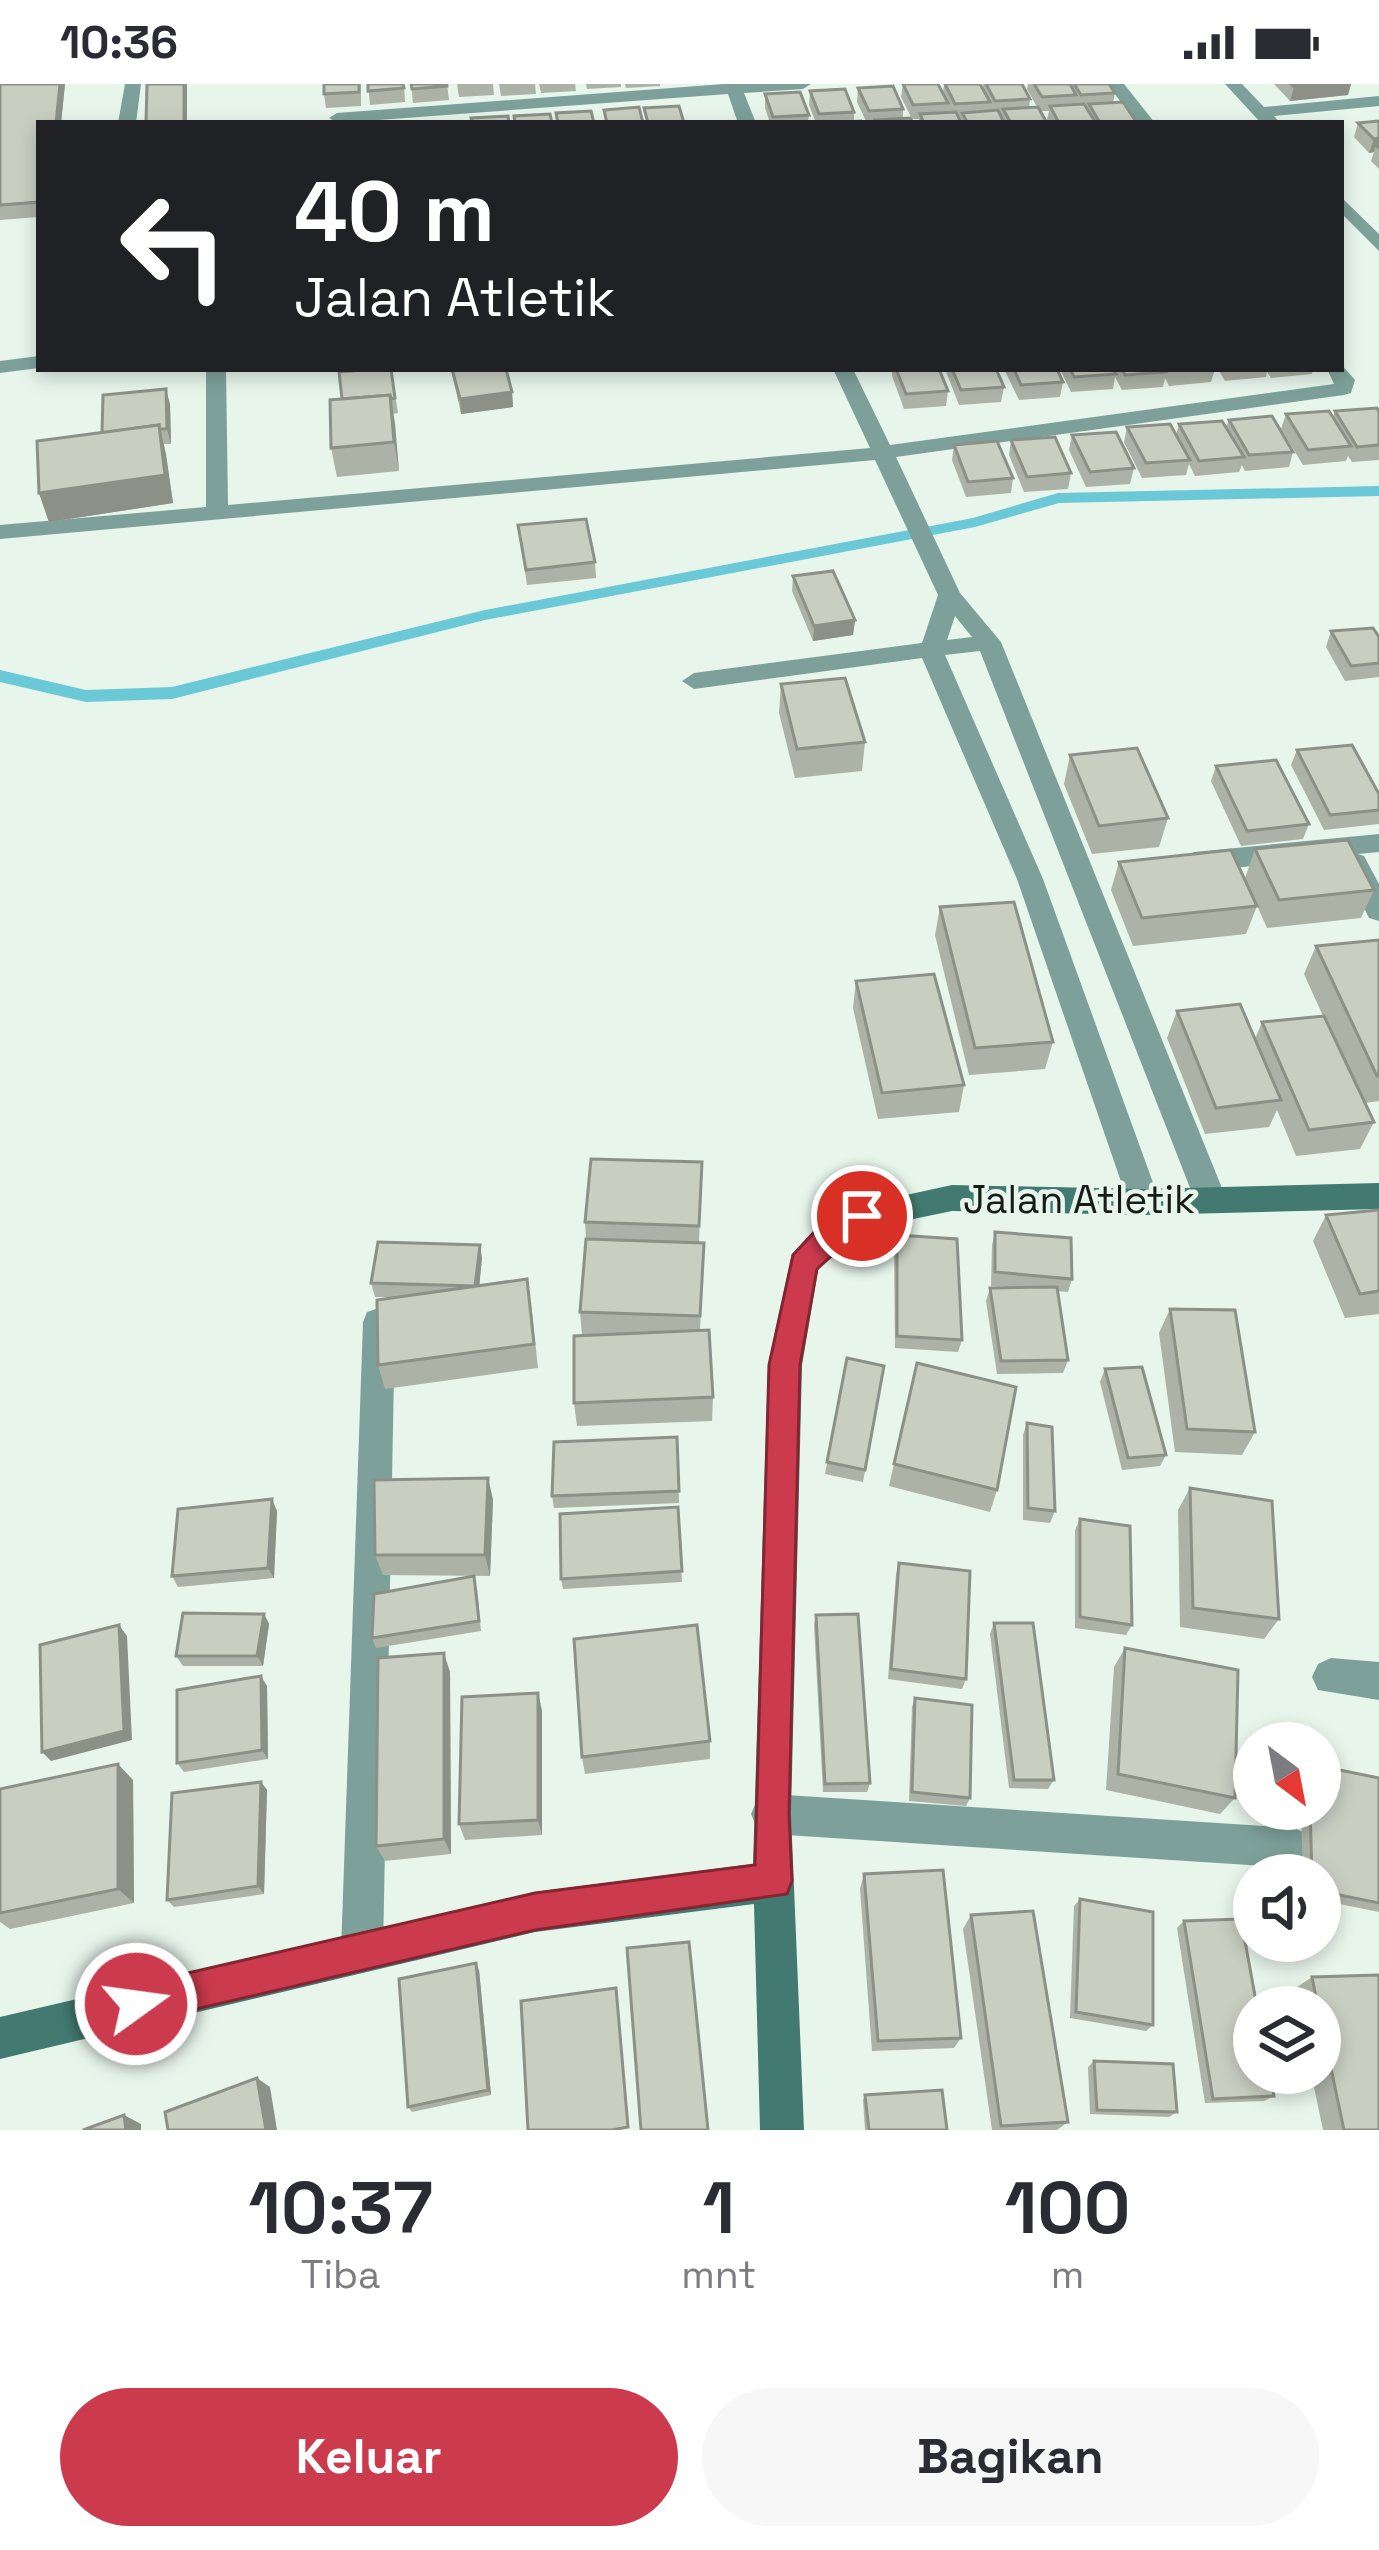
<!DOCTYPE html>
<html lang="id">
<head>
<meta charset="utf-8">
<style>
	body { margin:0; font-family:"Space Grotesk",sans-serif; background:#f7f7f7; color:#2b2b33; height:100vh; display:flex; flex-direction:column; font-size:45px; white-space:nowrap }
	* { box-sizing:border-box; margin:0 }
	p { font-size:39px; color:#7c7c81 }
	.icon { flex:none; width:66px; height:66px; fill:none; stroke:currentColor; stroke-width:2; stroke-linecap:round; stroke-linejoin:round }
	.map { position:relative; height:2046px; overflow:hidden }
	.details { display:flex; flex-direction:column; background:#fff; flex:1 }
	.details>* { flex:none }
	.top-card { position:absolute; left:36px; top:36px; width:1308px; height:252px; border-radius:0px; box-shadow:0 6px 18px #0003; background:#202124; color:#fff; overflow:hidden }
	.needle { width:78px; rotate:148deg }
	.tools { position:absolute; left:1233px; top:1638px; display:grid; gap:24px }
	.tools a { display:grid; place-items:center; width:108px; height:108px; border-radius:50%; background:#fff; box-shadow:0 6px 18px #0003; font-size:60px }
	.pin { position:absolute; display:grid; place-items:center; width:102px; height:102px; color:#fff; margin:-51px; border:6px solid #fff; border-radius:50%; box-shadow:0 3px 12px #0007 }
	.me { position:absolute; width:132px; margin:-66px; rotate:76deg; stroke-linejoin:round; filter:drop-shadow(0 0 9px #0008) }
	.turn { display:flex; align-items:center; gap:42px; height:252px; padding:0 60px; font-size:54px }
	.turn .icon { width:156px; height:156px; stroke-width:2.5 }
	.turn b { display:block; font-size:84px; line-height:102px }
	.eta { display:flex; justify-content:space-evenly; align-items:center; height:204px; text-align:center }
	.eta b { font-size:72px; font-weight:700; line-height:84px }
	.cta { display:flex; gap:24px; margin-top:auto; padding:24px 60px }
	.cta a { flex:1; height:138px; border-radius:72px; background:#cb3a4d; color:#fff; font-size:48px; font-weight:700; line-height:138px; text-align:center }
	.cta a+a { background:#f7f7f7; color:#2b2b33 }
	.status { display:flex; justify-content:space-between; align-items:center; height:84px; padding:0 60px; background:#fff; direction:ltr }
	.status svg { height:33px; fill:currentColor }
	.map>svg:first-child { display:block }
</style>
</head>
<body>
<div class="status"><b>10:36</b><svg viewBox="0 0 49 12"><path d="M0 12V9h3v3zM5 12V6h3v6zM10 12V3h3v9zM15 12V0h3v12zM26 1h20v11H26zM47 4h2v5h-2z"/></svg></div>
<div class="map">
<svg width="1379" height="2046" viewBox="0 0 1379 2046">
	<rect width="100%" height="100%" fill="#e7f5eb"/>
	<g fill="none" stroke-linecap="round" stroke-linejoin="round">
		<polygon fill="#6bc9d7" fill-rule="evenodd" points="1379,402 1379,412 1059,419 975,443 485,536 172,615 86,618 0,598 0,586 86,606 172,603 485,526 973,434 1058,409"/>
		<g fill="#7da19a" fill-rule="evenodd">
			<polygon points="125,0 141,0 136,39 118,39"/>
			<polygon points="724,0 811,0 803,5 744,9 756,39 738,39 728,10 338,39 329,34 337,29"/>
			<polygon points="1107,0 1124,0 1155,39 1137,39"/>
			<polygon points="1225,0 1242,0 1264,23 1379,12 1379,22 1274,32 1280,39 1261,39"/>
			<polygon points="1341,113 1379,150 1379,167 1341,129"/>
			<polygon points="39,272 39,284 0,289 0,277"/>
			<path d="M 1341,280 L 1355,296 L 1351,309 L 1344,311 L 896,373 L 960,509 L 1001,558 L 1226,1114 L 1221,1123 L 1210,1127 L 1199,1123 L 1194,1114 L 980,567 L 945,571 L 1043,795 L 1160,1118 L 1155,1127 L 1144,1131 L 1133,1127 L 1128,1118 L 1017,795 L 922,574 L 694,605 L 682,597 L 694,589 L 922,559 L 938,511 L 875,376 L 0,455 L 0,441 L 206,423 L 206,285 L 226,285 L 228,421 L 870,364 L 833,285 L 853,285 L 890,361 L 1334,300 L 1327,285 L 1341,285 ZM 955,532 L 972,553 L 947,556 Z"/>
			<polygon points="1379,750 1379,768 1358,770 1364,772 1379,800 1379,837 1369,834 1342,779 1348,772 1194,788 1181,778 1194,768"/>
			<polygon points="379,1224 391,1228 395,1238 383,1868 377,1883 362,1889 347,1883 341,1868 363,1238 367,1228"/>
			<polygon points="1331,1574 1379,1578 1379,1616 1318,1606 1312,1593 1318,1580"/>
			<polygon points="771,1710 1294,1744 1308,1750 1314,1764 1308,1778 1294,1784 771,1750 757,1744 751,1730 757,1716"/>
		</g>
		<polygon fill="#427a71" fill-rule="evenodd" points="1379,1099 1379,1125 1144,1131 952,1127 870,1144 839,1163 818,1186 802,1281 791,1730 804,2046 760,2046 754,1820 535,1848 0,1975 0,1933 535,1808 753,1780 768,1281 792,1170 817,1145 851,1123 952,1101 1144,1105"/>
	</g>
	<g fill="#acb2a6">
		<polygon points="0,0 65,0 61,39 39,39 39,133 0,136"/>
		<polygon points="361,0 361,22 326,24 324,10"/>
		<polygon points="368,0 404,0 405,18 370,21"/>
		<polygon points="411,0 447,0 449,16 413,19"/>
		<polygon points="457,0 493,0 494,11 459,13"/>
		<polygon points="499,0 535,0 536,10 501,12"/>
		<polygon points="539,0 575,0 576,7 541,9"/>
		<polygon points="586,0 621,0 621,3 587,5"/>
		<polygon points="625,0 660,0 660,2 626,4"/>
		<polygon points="903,0 943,9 944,0 980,0 982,4 983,0 1022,0 1030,15 1029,24 1037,23 1027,5 1028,0 1109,0 1115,9 1113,19 1137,39 1049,39 1047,36 1049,27 1040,27 1047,39 919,39 919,35 912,35 901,13"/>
		<polygon points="1274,0 1351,0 1348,11 1290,17"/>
		<polygon points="858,4 903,25 903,34 913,39 867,39 857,18"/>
		<polygon points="810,7 854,28 854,37 862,39 816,39 809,21"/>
		<polygon points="765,10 809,31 808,39 770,39 765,24"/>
		<polygon points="1379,37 1379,85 1371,77 1374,68 1369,69 1354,53 1358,39"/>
		<polygon points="391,285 398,329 393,330 399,387 337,393 331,364 342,315"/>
		<polygon points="451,285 506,285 512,308 513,323 461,330"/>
		<polygon points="892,285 939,285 948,307 946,322 904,325 892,292"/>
		<polygon points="945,285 996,285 1004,303 1001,318 959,321"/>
		<polygon points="1004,285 1057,285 1063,298 1060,313 1019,316"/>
		<polygon points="1060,285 1215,285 1211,298 1169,302 1165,294 1163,303 1122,306 1115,293 1113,305 1071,308"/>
		<polygon points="1218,285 1313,285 1312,290 1271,294 1267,288 1266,293 1225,297"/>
		<polygon points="170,320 171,360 164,360 173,419 49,438 39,409 102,349"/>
		<polygon points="1335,327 1379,328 1379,376 1352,378 1348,372 1346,377 1303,381 1281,345 1286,330 1333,333"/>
		<polygon points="1229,336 1293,368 1289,383 1245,387 1242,381 1239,388 1195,392 1189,380 1186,391 1142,394 1124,358 1127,343 1176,351 1179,340 1226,344"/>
		<polygon points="1072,351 1134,384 1130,400 1086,403 1069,366"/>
		<polygon points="1011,356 1071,389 1068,405 1024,408 1009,371"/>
		<polygon points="954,361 1013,394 1011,409 966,413 952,376"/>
		<polygon points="518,441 595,478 596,494 527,501"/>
		<polygon points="793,492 855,536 853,551 813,557 792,507"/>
		<polygon points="1331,547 1379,553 1379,593 1345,597 1326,563"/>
		<polygon points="781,600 865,658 862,687 795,694 779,629"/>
		<polygon points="1297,666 1379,710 1379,740 1324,746 1291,681"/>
		<polygon points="1070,671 1168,734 1159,763 1092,770 1064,700"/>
		<polygon points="1216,682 1309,740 1303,755 1241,762 1211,697"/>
		<polygon points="1255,765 1374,806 1361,834 1267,844 1245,794"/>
		<polygon points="1119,778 1257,822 1246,850 1133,862 1111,806"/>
		<polygon points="940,823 1053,958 1045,985 969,991 935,851"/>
		<polygon points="1379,856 1379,1017 1365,1019 1374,1038 1360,1065 1296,1072 1277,1026 1269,1043 1205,1050 1167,954 1177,927 1255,955 1262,938 1323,932 1304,890 1316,862"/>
		<polygon points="856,897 964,1001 959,1028 878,1035 853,924"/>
		<polygon points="701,1104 699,1159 704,1159 700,1247 713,1313 712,1337 577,1342 574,1319 582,1251 580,1228 586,1156 585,1138"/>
		<polygon points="1379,1126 1379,1230 1345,1234 1313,1157 1326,1131"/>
		<polygon points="995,1148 1072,1195 1068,1208 1057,1207 1068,1276 1063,1289 997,1290 986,1217 990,1204 1013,1203 991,1202 992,1161"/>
		<polygon points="897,1151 962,1256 958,1268 895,1264 894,1165"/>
		<polygon points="482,1174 479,1202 531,1219 538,1284 385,1305 378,1281 399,1213 375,1213 371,1199"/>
		<polygon points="1170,1225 1255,1348 1242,1371 1175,1368 1159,1249"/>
		<polygon points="847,1274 884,1282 863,1398 825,1390"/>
		<polygon points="917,1279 997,1406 990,1428 889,1402"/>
		<polygon points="1105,1285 1166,1371 1160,1382 1122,1386 1100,1298"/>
		<polygon points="1027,1339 1055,1427 1050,1439 1023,1436 1023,1351"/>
		<polygon points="677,1353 679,1419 554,1424 552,1412"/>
		<polygon points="488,1394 493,1416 490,1492 383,1491 375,1471"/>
		<polygon points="1190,1404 1279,1535 1264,1555 1180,1543 1178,1426"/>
		<polygon points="678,1423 682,1498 563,1505 561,1495"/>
		<polygon points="277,1427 274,1494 178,1503 172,1492"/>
		<polygon points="1080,1435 1132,1541 1126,1551 1075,1544 1075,1446"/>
		<polygon points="899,1479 966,1595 962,1605 888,1595 896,1490"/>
		<polygon points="477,1503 481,1547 376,1564 372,1554"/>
		<polygon points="264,1530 269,1540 263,1582 183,1582 176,1572"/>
		<polygon points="816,1531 870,1699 867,1708 823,1708 814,1541"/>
		<polygon points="994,1539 1054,1696 1048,1705 1009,1704 990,1550"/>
		<polygon points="1125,1564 1235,1714 1220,1730 1106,1706 1114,1583"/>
		<polygon points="450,1588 451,1770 385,1777 376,1762"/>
		<polygon points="267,1602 268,1675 184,1688 177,1679"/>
		<polygon points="538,1609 542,1627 542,1751 465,1756 459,1740"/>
		<polygon points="915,1614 970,1714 966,1722 909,1717 912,1623"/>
		<polygon points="710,1657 710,1675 585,1690 582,1673"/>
		<polygon points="1379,1694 1379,1828 1320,1816 1320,1791 1303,1791 1301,1725 1320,1725"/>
		<polygon points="133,1696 134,1819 10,1845 0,1838 0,1705"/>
		<polygon points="261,1698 267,1706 264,1810 174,1823 167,1816"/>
		<polygon points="864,1790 961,1954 954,1964 872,1967 860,1805"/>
		<polygon points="1080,1815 1153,1941 1146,1947 1070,1934 1074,1822"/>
		<polygon points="971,1831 1068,2038 1057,2046 992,2046 963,1845"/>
		<polygon points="1184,1837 1274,2012 1264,2017 1205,2019 1177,1844"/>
		<polygon points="479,1886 491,2011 412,2028 408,2023"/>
		<polygon points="1312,1893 1379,2046 1323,2046 1311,1989 1320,1989 1320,1923 1298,1923 1294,1905"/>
		<polygon points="1094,1977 1177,2028 1169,2033 1090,2030 1088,1983"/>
		<polygon points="865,2011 947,2046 865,2046 863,2016"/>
	</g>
	<g fill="#8c9187">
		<polygon points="60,0 65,0 61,39 56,39"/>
		<rect x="184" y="0" width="3" height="39"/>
		<polygon points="1322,0 1351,0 1348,11 1290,17 1294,3"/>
		<polygon points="1379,54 1379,66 1375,63 1374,68 1369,69 1374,55"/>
		<polygon points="166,305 170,320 171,360 167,345"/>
		<polygon points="512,308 513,323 461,330 460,315"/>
		<polygon points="390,311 395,339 399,387 394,358"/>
		<polygon points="159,341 166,370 173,419 49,438 39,409"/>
		<polygon points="855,536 853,551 813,557 814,542"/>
		<polygon points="480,1161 482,1174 478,1215 475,1202"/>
		<polygon points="488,1394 493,1416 490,1492 485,1471"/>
		<polygon points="272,1415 277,1427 274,1494 268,1484"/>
		<polygon points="264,1530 269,1540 263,1582 257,1572"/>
		<polygon points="119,1541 127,1552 132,1656 51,1677 42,1668"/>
		<polygon points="444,1569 450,1588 451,1770 444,1755"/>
		<polygon points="261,1592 267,1602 268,1675 262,1666"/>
		<polygon points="538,1609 542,1627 542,1751 538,1736"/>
		<polygon points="118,1680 133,1696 134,1819 118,1805"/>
		<polygon points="261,1698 267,1706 264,1810 258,1802"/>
		<polygon points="476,1879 479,1886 491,2011 488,2006"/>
		<polygon points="257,1994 270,2003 277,2046 266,2046"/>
		<polygon points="124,2031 141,2040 141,2046 126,2046"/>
	</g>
	<g fill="#c8cfc1" stroke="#8c9187" stroke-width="3">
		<polygon points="0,0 60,0 56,39 39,39 39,118 0,121"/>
		<polygon points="147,0 184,0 184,39 146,39"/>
		<polygon points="324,0 359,0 359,8 324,10"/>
		<polygon points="368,0 403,0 404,4 368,7"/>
		<polygon points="411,0 447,0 447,2 412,5"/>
		<polygon points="903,0 938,0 948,19 913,21"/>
		<polygon points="945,0 980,0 990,18 955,20"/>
		<polygon points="986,0 1022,0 1030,15 995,17"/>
		<polygon points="1034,0 1070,0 1076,11 1042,13"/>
		<polygon points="1074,0 1109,0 1115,9 1081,11"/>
		<polygon points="1291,0 1322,0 1294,3"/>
		<polygon points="893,2 903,25 869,27 858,4"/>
		<polygon points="845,5 854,28 819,30 810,7"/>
		<polygon points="800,8 809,31 773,33 765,10"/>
		<polygon points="1123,18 1137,39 1100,39 1089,20"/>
		<polygon points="1084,20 1096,39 1059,39 1050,22"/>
		<polygon points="679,22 684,39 648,39 644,24"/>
		<polygon points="639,23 643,39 607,39 604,26"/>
		<polygon points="1038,23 1047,39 1011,39 1003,25"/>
		<polygon points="998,26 1004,39 968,39 962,29"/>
		<polygon points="591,27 594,39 558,39 556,29"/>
		<polygon points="956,28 961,39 924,39 920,30"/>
		<polygon points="550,30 552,39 515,39 514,32"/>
		<polygon points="508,32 509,39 472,39 471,34"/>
		<polygon points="910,34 913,39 877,39 875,36"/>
		<polygon points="861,37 862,39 826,39"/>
		<polygon points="1379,37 1379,54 1374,55 1358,39"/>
		<polygon points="373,285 391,285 395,314 391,315 390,311 342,315 339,288"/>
		<polygon points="452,285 506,285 512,308 460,315"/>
		<polygon points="896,285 939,285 948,307 906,310"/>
		<polygon points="952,285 996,285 1004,303 961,306"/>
		<polygon points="1014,285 1057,285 1063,298 1021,301"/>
		<polygon points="1070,285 1113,285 1116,290 1074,293"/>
		<polygon points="1122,285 1165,285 1166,288 1125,291"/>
		<polygon points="166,305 167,345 159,345 159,341 102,349 103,311"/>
		<polygon points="390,311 394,358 331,364 330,316"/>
		<polygon points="1377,324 1379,328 1379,361 1357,363 1335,327"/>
		<polygon points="1329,327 1351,362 1308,366 1286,330"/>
		<polygon points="1272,332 1293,368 1249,371 1229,336"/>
		<polygon points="1222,337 1244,373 1199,377 1179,340"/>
		<polygon points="1170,340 1190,376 1146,379 1127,343"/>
		<polygon points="159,341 165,391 39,409 37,357"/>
		<polygon points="1116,348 1134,384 1090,388 1072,351"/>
		<polygon points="1055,353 1071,389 1027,393 1011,356"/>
		<polygon points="997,357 1013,394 968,398 954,361"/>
		<polygon points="586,435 595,478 526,486 518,441"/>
		<polygon points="833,487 855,536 814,542 793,492"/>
		<polygon points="1373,544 1379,553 1379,579 1351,582 1331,547"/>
		<polygon points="845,594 865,658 797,665 781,600"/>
		<polygon points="1352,661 1379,710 1379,726 1330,731 1297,666"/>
		<polygon points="1137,664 1168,734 1099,742 1070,671"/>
		<polygon points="1276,676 1309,740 1247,747 1216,682"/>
		<polygon points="1348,756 1374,806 1279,816 1255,765"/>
		<polygon points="1231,766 1257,822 1142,834 1119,778"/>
		<polygon points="1014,818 1053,958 975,964 940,823"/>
		<polygon points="1379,856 1379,992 1377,992 1316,862"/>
		<polygon points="934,890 964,1001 882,1009 856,897"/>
		<polygon points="1240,920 1281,1016 1216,1024 1177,927"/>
		<polygon points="1324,932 1374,1038 1309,1046 1262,938"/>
		<polygon points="591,1075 702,1078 699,1142 585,1138"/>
		<polygon points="1379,1126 1379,1207 1360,1210 1326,1131"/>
		<polygon points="995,1148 1071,1154 1072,1195 995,1188"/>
		<polygon points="897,1151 957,1155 962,1256 897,1252"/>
		<polygon points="586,1155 704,1159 700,1232 580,1228"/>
		<polygon points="378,1158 480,1161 475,1202 371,1199"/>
		<polygon points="527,1195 534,1260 378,1281 377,1216"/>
		<polygon points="1057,1203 1068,1276 1001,1277 990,1204"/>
		<polygon points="1170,1225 1235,1226 1255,1348 1187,1345"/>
		<polygon points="709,1246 713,1313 574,1319 574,1252"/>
		<polygon points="847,1274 884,1282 865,1386 827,1378"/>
		<polygon points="917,1279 1016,1303 997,1406 894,1380"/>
		<polygon points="1142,1283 1166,1371 1128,1374 1105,1285"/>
		<polygon points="1027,1339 1052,1343 1055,1427 1028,1424"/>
		<polygon points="677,1353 679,1407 552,1412 554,1358"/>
		<polygon points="488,1394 485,1471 375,1471 374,1396"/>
		<polygon points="1190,1404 1272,1417 1279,1535 1193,1524"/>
		<polygon points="272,1415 268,1484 172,1492 178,1425"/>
		<polygon points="678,1423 682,1487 561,1495 560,1430"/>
		<polygon points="1080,1435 1130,1442 1132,1541 1080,1533"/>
		<polygon points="899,1479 970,1487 966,1595 891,1585"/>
		<polygon points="474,1492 479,1537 372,1554 374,1510"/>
		<polygon points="183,1529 264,1530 257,1572 176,1572"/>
		<polygon points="858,1530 870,1699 825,1700 816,1531"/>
		<polygon points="994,1539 1033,1539 1054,1696 1014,1696"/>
		<polygon points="119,1541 124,1647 42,1668 40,1561"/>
		<polygon points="697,1541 710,1657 582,1673 574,1555"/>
		<polygon points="1125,1564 1238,1586 1235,1714 1118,1690"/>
		<polygon points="444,1569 444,1755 376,1762 378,1574"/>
		<polygon points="261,1592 262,1666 177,1679 177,1606"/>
		<polygon points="538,1609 538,1736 459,1740 462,1613"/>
		<polygon points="915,1614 972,1621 970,1714 912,1708"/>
		<polygon points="118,1680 118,1805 0,1829 0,1705"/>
		<polygon points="1320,1682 1379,1694 1379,1819 1320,1807 1320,1791 1312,1791 1310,1725 1320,1725"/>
		<polygon points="261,1698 258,1802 167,1816 172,1709"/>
		<polygon points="943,1786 961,1954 878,1957 864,1790"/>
		<polygon points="1080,1815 1153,1828 1153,1941 1076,1928"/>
		<polygon points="1033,1827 1068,2038 1001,2042 971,1831"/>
		<polygon points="1241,1835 1257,1923 1254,1923 1254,1989 1269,1989 1274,2012 1213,2015 1184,1837"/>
		<polygon points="689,1858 708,2046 641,2046 627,1864"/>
		<polygon points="476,1879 488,2006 408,2023 399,1895"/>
		<polygon points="1379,1891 1379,2046 1344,2046 1320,1932 1320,1923 1318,1923 1312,1893"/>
		<polygon points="616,1904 628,2043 612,2046 528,2046 521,1917"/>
		<polygon points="1094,1977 1173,1980 1177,2028 1097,2026"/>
		<polygon points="257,1994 266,2046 168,2046 165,2028"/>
		<polygon points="942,2006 947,2046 869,2046 865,2011"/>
		<polygon points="124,2031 126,2046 83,2046"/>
	</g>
	<polygon fill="#cb3a4d" stroke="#842632" stroke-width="3" points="862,1120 876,1132 817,1185 800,1281 789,1730 792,1797 787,1810 535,1846 136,1939 123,1933 117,1920 123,1906 136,1901 535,1809 755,1781 769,1281 793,1171 817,1145"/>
	<g text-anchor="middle" stroke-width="9" stroke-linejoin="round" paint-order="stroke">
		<g font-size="39" fill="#171c18" stroke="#e7f5eb">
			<text x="1079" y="1129">Jalan Atletik</text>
		</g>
	</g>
</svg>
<div class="tools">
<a><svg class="needle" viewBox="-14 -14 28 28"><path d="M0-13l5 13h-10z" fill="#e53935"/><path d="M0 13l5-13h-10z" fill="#7c7c81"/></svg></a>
<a><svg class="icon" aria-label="sound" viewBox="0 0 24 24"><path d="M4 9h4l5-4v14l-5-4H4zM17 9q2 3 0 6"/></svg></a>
<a><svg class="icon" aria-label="layers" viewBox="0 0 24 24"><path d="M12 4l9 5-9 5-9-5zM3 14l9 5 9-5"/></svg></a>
</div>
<div class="pin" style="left:862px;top:1132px;background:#d93025"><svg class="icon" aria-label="arrive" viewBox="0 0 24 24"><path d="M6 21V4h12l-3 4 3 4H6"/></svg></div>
<svg class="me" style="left:136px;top:1920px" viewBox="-20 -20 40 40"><circle r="17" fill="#cb3a4d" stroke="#fff" stroke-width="3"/><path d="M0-11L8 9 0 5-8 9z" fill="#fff"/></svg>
<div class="top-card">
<div class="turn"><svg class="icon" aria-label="left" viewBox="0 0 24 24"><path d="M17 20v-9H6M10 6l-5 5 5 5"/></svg><div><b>40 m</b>Jalan Atletik</div></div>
</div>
</div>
<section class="details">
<div class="eta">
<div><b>10:37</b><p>Tiba</p></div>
<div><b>1</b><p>mnt</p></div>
<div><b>100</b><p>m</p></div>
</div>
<div class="cta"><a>Keluar</a><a>Bagikan</a></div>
</section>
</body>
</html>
